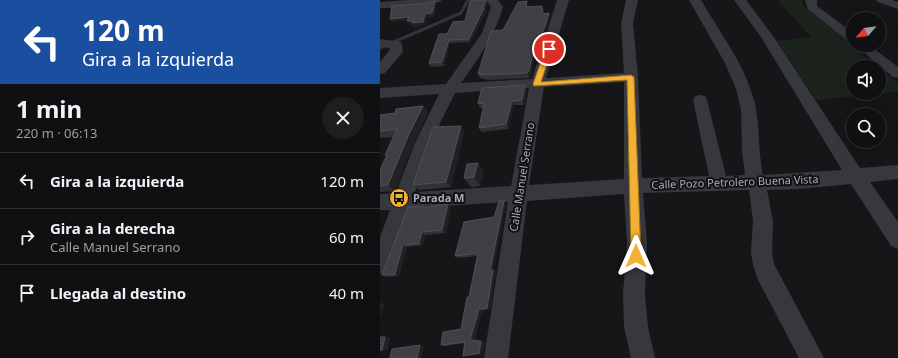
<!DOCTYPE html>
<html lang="es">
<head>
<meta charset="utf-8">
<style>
	body { margin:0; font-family:"Noto Sans",sans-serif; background:#1e1e20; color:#f1f3f6; height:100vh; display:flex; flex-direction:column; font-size:15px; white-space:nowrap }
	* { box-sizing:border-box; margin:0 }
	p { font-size:13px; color:#9c9d9f }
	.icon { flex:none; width:22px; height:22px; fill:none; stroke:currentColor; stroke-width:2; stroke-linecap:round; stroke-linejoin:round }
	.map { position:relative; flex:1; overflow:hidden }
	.panel { display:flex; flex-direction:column; background:#101012; width:380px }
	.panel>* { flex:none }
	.hud { background:#1a4fa0; color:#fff; overflow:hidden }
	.needle { width:26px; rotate:241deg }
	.tools { position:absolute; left:466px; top:12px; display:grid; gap:8px }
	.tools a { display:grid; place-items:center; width:40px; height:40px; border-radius:50%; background:#101012; box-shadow:0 4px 16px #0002,0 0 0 1px #303032; font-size:20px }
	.pin { position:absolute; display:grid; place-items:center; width:34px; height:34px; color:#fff; margin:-17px; border:2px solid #fff; border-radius:50%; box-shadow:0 1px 4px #0007 }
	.me { position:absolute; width:44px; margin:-22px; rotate:0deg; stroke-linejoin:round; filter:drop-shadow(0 0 3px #0008) }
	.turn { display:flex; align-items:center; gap:14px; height:84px; padding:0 16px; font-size:18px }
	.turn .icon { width:52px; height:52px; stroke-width:2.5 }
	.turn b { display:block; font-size:28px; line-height:34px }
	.round { display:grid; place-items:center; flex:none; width:42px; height:42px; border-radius:21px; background:#1e1e20 }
	.summary { display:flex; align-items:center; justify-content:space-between; height:68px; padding:0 16px }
	h1 { font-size:24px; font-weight:700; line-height:30px }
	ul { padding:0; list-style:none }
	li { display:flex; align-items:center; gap:12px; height:56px; padding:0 16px; border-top:1px solid #303032 }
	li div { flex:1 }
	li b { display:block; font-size:15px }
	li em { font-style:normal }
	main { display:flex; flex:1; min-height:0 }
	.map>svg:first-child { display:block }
</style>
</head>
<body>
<main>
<section class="panel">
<div class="hud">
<div class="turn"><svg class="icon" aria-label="left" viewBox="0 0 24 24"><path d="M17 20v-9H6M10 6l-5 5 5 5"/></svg><div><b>120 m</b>Gira a la izquierda</div></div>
</div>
<div class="summary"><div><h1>1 min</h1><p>220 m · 06:13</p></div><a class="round"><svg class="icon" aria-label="close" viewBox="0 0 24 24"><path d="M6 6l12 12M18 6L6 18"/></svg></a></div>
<ul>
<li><svg class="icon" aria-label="left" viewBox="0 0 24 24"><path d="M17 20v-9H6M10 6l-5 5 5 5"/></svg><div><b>Gira a la izquierda</b></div><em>120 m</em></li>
<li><svg class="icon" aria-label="right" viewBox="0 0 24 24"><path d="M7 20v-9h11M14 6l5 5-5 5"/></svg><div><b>Gira a la derecha</b><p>Calle Manuel Serrano</p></div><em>60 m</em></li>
<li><svg class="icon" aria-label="arrive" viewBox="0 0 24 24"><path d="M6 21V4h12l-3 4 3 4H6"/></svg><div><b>Llegada al destino</b></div><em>40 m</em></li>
</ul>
</section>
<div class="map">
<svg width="518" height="358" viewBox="0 0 518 358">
	<rect width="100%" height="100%" fill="#161618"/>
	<path fill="#1c231d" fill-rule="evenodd" d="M 398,0 L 422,0 L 423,5 L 518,83 L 518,92 L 436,100 L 397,41 L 431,37 ZM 473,67 L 499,67 L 499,93 L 473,93 Z"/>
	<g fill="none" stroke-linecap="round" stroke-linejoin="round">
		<polyline stroke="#2c353c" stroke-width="3" points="0,48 81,13 88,0"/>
		<g fill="#37383d" fill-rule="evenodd">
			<path d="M 28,0 L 62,0 C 56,7 11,8 0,8 L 0,2 Z"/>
			<path d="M 106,0 L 118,0 L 123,7 C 115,36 98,59 81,83 L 152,79 L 177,0 L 189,0 L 166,78 L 244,73 L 241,23 L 246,0 L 258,0 L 253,23 L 258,77 L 262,178 L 329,176 L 313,100 L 315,96 L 320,95 L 325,96 L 327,100 L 346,176 L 365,175 L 362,151 L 361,110 L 356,89 L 345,63 L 309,0 L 321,0 C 340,33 366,66 375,104 C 380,127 378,151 383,175 L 462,170 L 381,37 L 354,0 L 366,0 L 393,36 L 480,168 L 518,165 L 518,179 L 490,182 L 518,222 L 518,249 L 511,246 L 471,184 L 419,189 L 387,190 L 393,221 L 392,252 L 394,264 L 444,358 L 419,358 L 378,280 L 373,264 L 371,252 L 373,221 L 369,190 L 263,193 L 267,243 L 265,294 L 268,327 L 275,358 L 251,358 L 244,327 L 243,294 L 247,243 L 244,194 L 147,201 L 128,358 L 104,358 L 128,202 L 30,208 L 8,271 L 0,274 L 0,237 L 10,210 L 0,210 L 0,194 L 16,193 L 35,143 L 59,94 L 0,98 L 0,88 L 66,84 L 102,33 L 111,7 ZM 244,82 L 244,179 L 149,185 L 164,87 ZM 149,88 L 131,186 L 35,192 L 60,123 L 75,93 Z"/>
			<polygon points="425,0 437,0 437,6 473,33 473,43 469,42 428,9"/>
			<polygon points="496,0 512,0 518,2 518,9 498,2"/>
			<polygon points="0,39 21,42 22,45 23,52 5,73 0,74 0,62 9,51 10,48 0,47"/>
			<polygon points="475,45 489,45 518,67 518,78 513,77"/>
		</g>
	</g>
	<g fill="#323236">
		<polygon points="106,1 107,5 105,10 106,12 90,42 70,43 64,66 51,67 49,63 67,34 85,21"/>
		<polygon points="148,6 148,7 162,6 164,11 163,13 169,13 170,18 159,51 155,52 151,76 149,78 108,80 100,78 98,74"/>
		<polygon points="145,85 147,90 144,105 134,105 128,129 102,132 99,128 103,108 100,108 98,103"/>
		<polygon points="43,106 48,113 34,142 15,191 0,192 0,170 6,156 5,155 13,137 0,138 0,115 15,113"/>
		<polygon points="81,126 84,131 71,187 39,190 33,185"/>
		<polygon points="98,163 104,172 100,186 91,187 84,178"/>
		<polygon points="126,204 113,270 116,272 110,309 102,311 94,341 104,342 102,354 87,356 83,356 84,343 65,346 61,345 81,329 89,297 97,256 78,258 75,256 114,217"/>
		<polygon points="46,207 71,207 66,233 46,235 42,245 27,247 19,276 6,277 2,275"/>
		<polygon points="0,337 10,338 7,350 0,351"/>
	</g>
	<g fill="#212124">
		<polygon points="55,1 57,4 54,17 47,18 45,25 34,27 32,25 30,25 27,21"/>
		<polygon points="106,1 107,5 105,10 106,12 90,42 89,39"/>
		<polygon points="169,13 170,18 159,51 155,52 151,76 149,78 147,73 154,47"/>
		<polygon points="29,17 31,20 12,22 10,19"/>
		<polygon points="69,40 70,43 64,66 62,62"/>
		<polygon points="145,85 147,90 144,105 142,100"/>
		<polygon points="132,101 134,105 128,129 126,124"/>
		<polygon points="43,106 48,113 34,142 15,191 8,185 28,136"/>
		<polygon points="81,126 84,131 71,187 66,182"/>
		<polygon points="98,163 104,172 100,186 94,177"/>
		<polygon points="124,201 126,204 113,273 110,271"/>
		<polygon points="68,204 71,207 66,233 62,230"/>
		<polygon points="42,232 46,235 42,245 39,243"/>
		<polygon points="23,245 27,247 19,276 15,274"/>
		<polygon points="113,270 116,272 110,309 107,308"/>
		<polygon points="0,302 5,304 0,318"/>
		<polygon points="99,309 102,311 93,341 90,340"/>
		<polygon points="5,337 10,338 7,350 2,350"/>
		<polygon points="101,341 104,342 102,354 99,353"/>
		<polygon points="40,345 44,346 41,358 37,358"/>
	</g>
	<g fill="#3f3f44" stroke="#4f5156">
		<polygon points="95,0 105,0 106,1 103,8 104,8 89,39 69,40 62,62 49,63 59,34 67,34 73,22 85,21 90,1"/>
		<polygon points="55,1 52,13 45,14 43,22 32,23 32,21 27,21 29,17 10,19 12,6 41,4"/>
		<polygon points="147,1 146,7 162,6 162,14 169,13 158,47 154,47 149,71 147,73 106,75 98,74 111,31 123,30 138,2"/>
		<polygon points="145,85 142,100 132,101 126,124 99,128 104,104 98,103 102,88"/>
		<polygon points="43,106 28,136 8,185 0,186 0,170 7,155 5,155 17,129 0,131 0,115 15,113 16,109"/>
		<polygon points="81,126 66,182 33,185 53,127"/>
		<polygon points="98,163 94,177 84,178 87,164"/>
		<polygon points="119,201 124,201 110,271 113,270 107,308 99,309 90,340 101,341 99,353 83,356 85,342 61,345 63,332 81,329 87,297 89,297 98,253 75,256 84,222 114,217"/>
		<polygon points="68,204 62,230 42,232 39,243 23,245 15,274 2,275 28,207 44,206 43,208"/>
		<polygon points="0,337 5,337 2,350 0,350"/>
		<polygon points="40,345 37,358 10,358 12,349"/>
	</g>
	<polygon fill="#f2b134" stroke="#9d7322" points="166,47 172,49 161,82 251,75 254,77 261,256 260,260 256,261 252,260 251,256 247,80 154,86 153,84"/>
	<defs>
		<g id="bus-disc" transform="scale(1)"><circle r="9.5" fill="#f2b134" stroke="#111113"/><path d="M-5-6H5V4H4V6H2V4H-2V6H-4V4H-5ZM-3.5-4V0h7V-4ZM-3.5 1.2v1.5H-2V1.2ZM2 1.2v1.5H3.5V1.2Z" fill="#111"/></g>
	</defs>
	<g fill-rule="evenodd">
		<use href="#bus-disc" x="19" y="198"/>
	</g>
	<g text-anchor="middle" stroke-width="4" stroke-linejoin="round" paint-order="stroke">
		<g font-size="11" fill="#a8adb8" stroke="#111113">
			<text transform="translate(142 177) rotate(-81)" y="4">Calle Manuel Serrano</text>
			<text transform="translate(355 182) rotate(-2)" y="4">Calle Pozo Petrolero Buena Vista</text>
		</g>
		<g font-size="11" font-weight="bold" fill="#a8adb8" stroke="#111113" text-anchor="start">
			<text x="33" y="202">Parada M</text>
		</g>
	</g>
</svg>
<div class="tools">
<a><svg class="needle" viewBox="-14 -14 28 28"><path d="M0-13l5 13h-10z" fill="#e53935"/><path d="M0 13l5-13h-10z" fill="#9c9d9f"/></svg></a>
<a><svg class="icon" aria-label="sound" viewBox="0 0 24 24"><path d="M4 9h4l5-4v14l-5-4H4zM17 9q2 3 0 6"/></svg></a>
<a><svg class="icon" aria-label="search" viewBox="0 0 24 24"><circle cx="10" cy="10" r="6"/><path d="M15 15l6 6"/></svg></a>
</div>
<div class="pin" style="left:169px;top:49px;background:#d93025"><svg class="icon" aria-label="arrive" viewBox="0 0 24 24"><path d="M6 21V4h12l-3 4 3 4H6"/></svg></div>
<svg class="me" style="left:256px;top:256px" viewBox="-20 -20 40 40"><path d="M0-17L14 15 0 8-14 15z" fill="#f2b134" stroke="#fff" stroke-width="4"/></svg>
</div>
</main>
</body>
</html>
